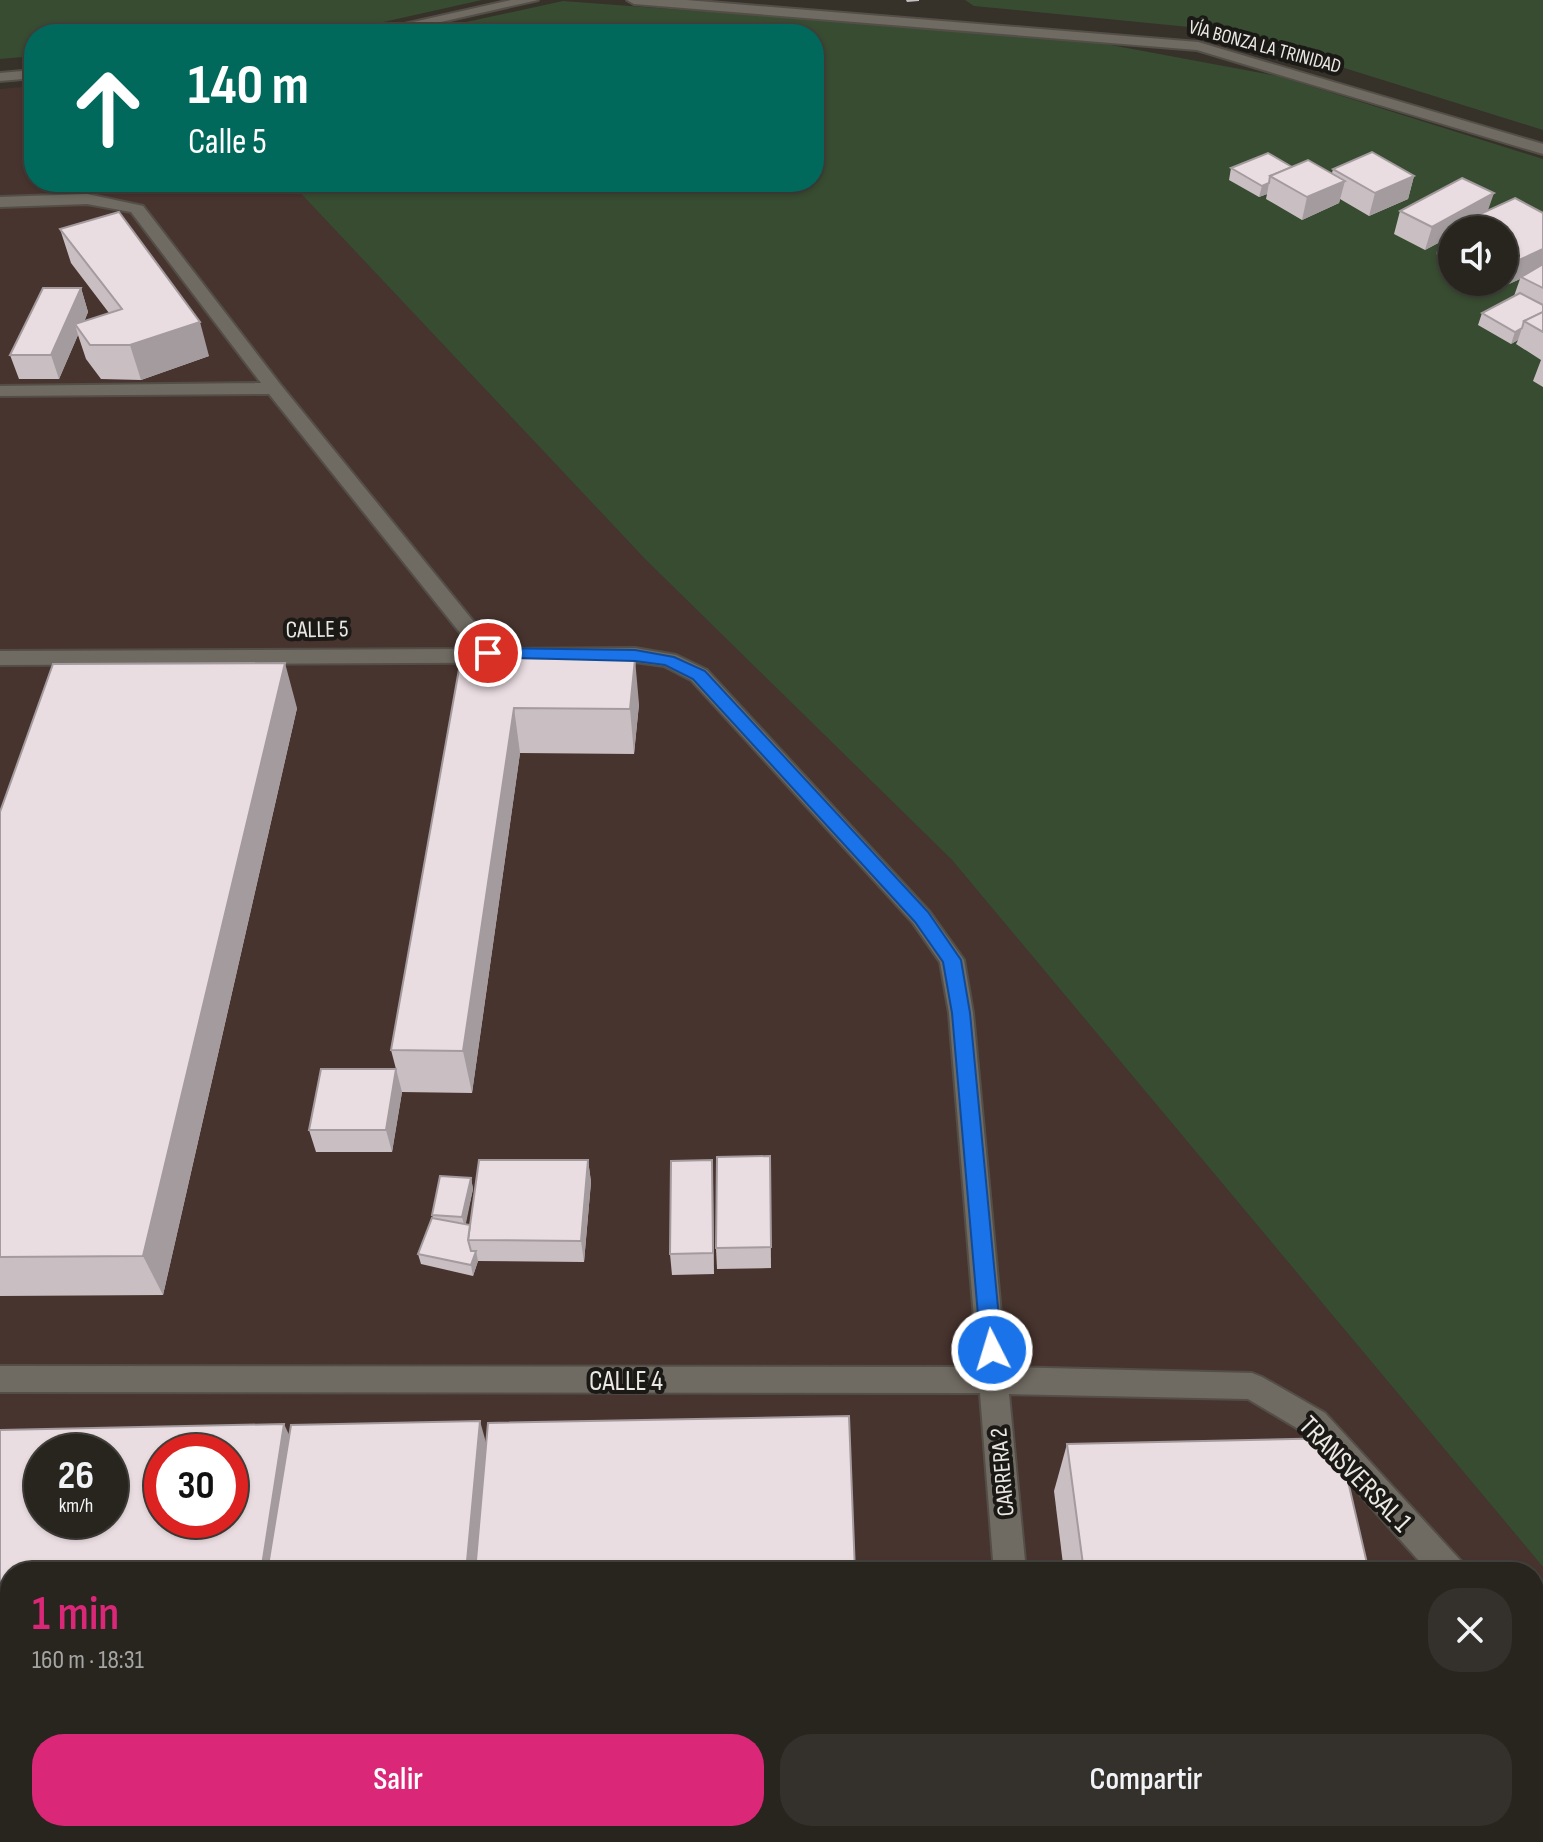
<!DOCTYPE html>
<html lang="es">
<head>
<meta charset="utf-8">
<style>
	body { margin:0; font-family:"Sofia Sans Condensed",sans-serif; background:#34312c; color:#f1f3f6; height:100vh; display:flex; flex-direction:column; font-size:30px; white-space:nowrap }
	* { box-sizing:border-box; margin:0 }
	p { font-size:26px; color:#a5a5a4 }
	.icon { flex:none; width:44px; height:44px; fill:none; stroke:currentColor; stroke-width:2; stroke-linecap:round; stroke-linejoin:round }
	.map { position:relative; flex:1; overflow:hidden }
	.drawer { position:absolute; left:0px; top:1562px; width:1544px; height:280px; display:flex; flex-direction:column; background:#28251f; border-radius:32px 32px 0 0; box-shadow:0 2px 6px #0004,0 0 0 2px #44423d }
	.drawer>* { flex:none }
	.banner { position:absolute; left:24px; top:24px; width:800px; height:168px; border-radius:32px; box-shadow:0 2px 6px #0004,0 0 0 2px #44423d; background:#00695c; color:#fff; overflow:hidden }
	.buttons { position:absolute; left:1438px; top:216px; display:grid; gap:16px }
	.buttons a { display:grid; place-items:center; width:80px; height:80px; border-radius:50%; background:#28251f; box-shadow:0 2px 6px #0004,0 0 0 2px #44423d; font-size:40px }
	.speed { position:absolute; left:24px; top:1434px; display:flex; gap:16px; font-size:40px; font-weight:700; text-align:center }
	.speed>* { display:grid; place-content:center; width:104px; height:104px; border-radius:50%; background:#28251f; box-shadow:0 2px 6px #0004,0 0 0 2px #44423d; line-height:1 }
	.speed small { font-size:20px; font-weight:400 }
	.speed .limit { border:12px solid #d22; background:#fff; color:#111 }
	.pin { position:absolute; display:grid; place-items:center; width:68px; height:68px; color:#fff; margin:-34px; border:4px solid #fff; border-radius:50%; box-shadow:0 2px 8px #0007 }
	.me { position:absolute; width:88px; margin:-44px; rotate:355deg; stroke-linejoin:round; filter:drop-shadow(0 0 6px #0008) }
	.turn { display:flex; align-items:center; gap:28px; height:168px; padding:0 32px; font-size:36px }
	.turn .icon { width:104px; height:104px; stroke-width:2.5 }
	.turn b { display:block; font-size:56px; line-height:68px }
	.round { display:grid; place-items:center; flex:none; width:84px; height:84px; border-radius:32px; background:#34312c }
	.overview { display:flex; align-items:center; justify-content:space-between; height:136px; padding:0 32px }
	h1 { font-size:48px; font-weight:600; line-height:60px; color:#db2777 }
	.button { display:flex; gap:16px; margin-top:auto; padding:16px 32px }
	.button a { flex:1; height:92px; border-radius:32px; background:#db2777; color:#fff; font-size:32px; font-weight:600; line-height:92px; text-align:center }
	.button a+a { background:#34312c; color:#f1f3f6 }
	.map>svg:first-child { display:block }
</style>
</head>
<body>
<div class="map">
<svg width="1543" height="1842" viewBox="0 0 1543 1842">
	<rect width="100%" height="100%" fill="#363129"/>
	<path fill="#48342f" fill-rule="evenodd" d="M 34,86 L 34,182 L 290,182 L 646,560 L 952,860 L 1543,1567 L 1543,1842 L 0,1842 L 0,89 ZM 42,1452 L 110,1452 L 110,1520 L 42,1520 ZM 162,1452 L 230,1452 L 230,1520 L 162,1520 ZM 10,1572 L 1534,1572 L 1534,1832 L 10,1832 Z"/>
	<g fill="#384c31" fill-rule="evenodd">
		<polygon points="0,0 482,0 370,25 270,34 34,34 34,56 0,59"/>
		<polygon points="965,0 1543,0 1543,130 1245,37 1218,22 1189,27 974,6"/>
		<path d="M 563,1 L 1084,40 L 1278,76 L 1543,159 L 1543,1567 L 952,860 L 646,560 L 290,182 L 814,182 L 814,34 L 411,34 ZM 1452,230 L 1504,230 L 1504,282 L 1452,282 Z"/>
	</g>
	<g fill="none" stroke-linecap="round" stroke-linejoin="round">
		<g stroke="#534f48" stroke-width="4">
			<g id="minor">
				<polygon points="511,0 538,0 388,34 360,34"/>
				<polygon points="627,0 686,0 1198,42 1543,144 1543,154 1197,50 634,4"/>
				<polygon points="34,70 34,78 0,81 0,73"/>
				<polygon points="87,194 143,206 280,384 496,649 635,648 676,655 707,670 929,911 964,960 973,1013 1006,1367 1252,1373 1262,1377 1325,1413 1461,1561 1466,1572 1429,1572 1305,1433 1248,1399 1009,1394 1026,1572 994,1572 980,1393 0,1392 0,1366 978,1367 949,1013 940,962 913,923 691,680 664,666 635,662 0,665 0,651 473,649 269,394 0,396 0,386 261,383 131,212 87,204 0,207 0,197"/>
				<polygon points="1534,1649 1543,1653 1543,1691 1534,1687"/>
				<polygon points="1013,1832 1047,1832 1048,1842 1014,1842"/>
			</g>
		</g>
		<use href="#minor" fill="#706b62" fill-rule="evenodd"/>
	</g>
	<g fill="#c9bec2">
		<polygon points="906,0 919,0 919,1 907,2"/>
		<polygon points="1292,167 1332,173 1333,169 1414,176 1408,199 1369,216 1340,199 1339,203 1302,220 1266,199 1267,194 1259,197 1229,180 1231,168"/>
		<polygon points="1488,210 1543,213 1543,387 1533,381 1541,360 1516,344 1518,340 1511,344 1478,325 1482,313 1514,296 1520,279 1498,289 1485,282 1504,282 1504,230 1452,230 1452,263 1436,254 1440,242 1425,250 1394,234 1400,211"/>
		<polygon points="60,229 209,356 141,380 101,379 86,359 78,335 59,379 19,379 10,355 81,288 88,312 84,322 109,313 71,263"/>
		<polygon points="461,658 639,704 634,754 520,753 472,1093 402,1092 392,1152 316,1152 309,1130 396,1069 391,1050"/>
		<polygon points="297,708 163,1295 0,1296 0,812"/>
		<polygon points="770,1156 771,1268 717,1269 716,1248"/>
		<polygon points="588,1160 591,1182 584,1262 478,1261 473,1276 421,1264 418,1254 433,1218 432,1215 471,1178 473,1189 465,1224 470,1225"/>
		<polygon points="713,1182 714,1274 672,1275 670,1254"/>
		<polygon points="1067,1444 1369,1572 1064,1572 1054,1491"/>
		<polygon points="1095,1832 1534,1832 1543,1842 1096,1842"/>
	</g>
	<g fill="#a49b9e">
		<polygon points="1414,176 1408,199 1369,216 1375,193"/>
		<polygon points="1345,181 1339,203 1302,220 1307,197"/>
		<polygon points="1269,183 1267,194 1259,197 1262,186"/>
		<polygon points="1494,193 1486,216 1443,231 1440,242 1425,250 1432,227"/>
		<polygon points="1543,249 1543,268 1521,277 1520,279 1498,289 1501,282 1504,282 1504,273 1506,266"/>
		<polygon points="81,288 88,312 80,331 75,324 78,335 59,379 51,355"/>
		<polygon points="200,322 209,356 141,380 130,345"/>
		<polygon points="1522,328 1518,340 1511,344 1515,332"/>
		<polygon points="635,659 639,704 634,754 630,709"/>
		<polygon points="285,663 297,708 163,1295 143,1256"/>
		<polygon points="514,708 520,753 472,1093 463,1051"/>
		<polygon points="396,1069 402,1092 392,1152 386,1130"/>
		<polygon points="588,1160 591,1182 584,1262 581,1241"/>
		<polygon points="471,1178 473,1189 465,1228 462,1217"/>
		<polygon points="476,1251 478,1261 473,1276 471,1265"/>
		<polygon points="480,1421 490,1457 480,1572 466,1572"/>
		<polygon points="284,1424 301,1460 284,1572 261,1572"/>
		<polygon points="219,1832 244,1832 243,1842 218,1842"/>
		<polygon points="442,1832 457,1832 456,1842 441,1842"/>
	</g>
	<g fill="#eadde2" stroke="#a49b9e" stroke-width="2" fill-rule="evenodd">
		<polygon points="1372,152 1414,176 1375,193 1333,169"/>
		<polygon points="1268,153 1292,167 1270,176 1269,183 1262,186 1231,168"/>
		<polygon points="1308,160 1345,181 1307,197 1270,176"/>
		<polygon points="1462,178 1494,193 1432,227 1400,211"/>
		<polygon points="1515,198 1543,213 1543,249 1506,266 1504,265 1504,230 1452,230 1452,236 1443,231"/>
		<polygon points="119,212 200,322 130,345 90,345 75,324 122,309 60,229"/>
		<polygon points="1543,264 1543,288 1521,277"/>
		<polygon points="43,288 81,288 51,355 10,355"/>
		<polygon points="1520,293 1543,305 1543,312 1524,321 1522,328 1515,332 1482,313"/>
		<polygon points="1543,312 1543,332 1524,321"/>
		<polygon points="461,658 635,659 630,709 514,708 463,1051 391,1050"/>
		<polygon points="285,663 143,1256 0,1257 0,812 53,664"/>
		<polygon points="321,1069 396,1069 386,1130 309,1130"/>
		<polygon points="770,1156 771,1247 716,1248 717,1157"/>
		<polygon points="479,1160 588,1160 581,1241 468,1240"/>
		<polygon points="712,1160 713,1253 670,1254 671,1161"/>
		<polygon points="440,1176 471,1178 462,1217 432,1215"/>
		<polygon points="432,1218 470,1225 468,1240 471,1251 476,1251 471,1265 418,1254"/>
		<polygon points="849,1416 855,1572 475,1572 488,1423"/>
		<polygon points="480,1421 466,1572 267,1572 291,1425"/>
		<path d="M 284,1424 L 261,1572 L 10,1572 L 10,1832 L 219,1832 L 218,1842 L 0,1842 L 0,1430 ZM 42,1452 L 110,1452 L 110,1520 L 42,1520 ZM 162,1452 L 230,1452 L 230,1520 L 162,1520 Z"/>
		<polygon points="1338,1438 1369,1572 1084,1572 1067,1444"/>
		<polygon points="1543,1675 1543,1842 1118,1842 1117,1832 1534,1832 1534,1676"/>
		<polygon points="226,1832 442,1832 441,1842 224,1842"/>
		<polygon points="451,1832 866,1832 866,1842 450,1842"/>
	</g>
	<polygon fill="#1a73e8" stroke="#114b97" stroke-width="2" points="488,648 635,650 674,657 705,671 928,912 961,960 970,1013 1002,1350 999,1357 992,1360 984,1357 981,1350 952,1013 943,962 915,922 693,679 665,665 635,661 482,657 480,653"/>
	<g text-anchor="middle" stroke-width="8" stroke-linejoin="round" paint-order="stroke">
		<g font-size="20" fill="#ebe8e3" stroke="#1b1916">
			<text transform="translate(1265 46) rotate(15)" y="7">VÍA BONZA LA TRINIDAD</text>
		</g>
		<g font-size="24" fill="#ebe8e3" stroke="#1b1916">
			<text transform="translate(317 629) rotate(-1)" y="8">CALLE 5</text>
			<text transform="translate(1002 1472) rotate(-95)" y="8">CARRERA 2</text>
		</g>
		<g font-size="28" fill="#ebe8e3" stroke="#1b1916">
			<text x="626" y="1390">CALLE 4</text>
			<text transform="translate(1356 1473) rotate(46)" y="10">TRANSVERSAL 1</text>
		</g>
	</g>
</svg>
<div class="buttons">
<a><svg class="icon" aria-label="sound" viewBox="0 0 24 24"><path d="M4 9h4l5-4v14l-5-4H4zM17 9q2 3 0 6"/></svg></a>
</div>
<div class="speed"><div>26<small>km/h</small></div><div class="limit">30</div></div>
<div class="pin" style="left:488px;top:653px;background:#d93025"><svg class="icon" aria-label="arrive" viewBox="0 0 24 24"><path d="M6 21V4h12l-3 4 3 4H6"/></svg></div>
<svg class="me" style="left:992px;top:1350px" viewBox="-20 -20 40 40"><circle r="17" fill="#1a73e8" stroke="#fff" stroke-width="3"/><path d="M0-11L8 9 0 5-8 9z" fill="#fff"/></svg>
<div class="banner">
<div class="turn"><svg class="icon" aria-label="ahead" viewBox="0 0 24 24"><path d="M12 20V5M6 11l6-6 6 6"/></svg><div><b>140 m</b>Calle 5</div></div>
</div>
<section class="drawer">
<div class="overview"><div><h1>1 min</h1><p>160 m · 18:31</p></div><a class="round"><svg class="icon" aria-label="close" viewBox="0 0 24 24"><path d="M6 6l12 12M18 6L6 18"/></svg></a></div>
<div class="button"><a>Salir</a><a>Compartir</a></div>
</section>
</div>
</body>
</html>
